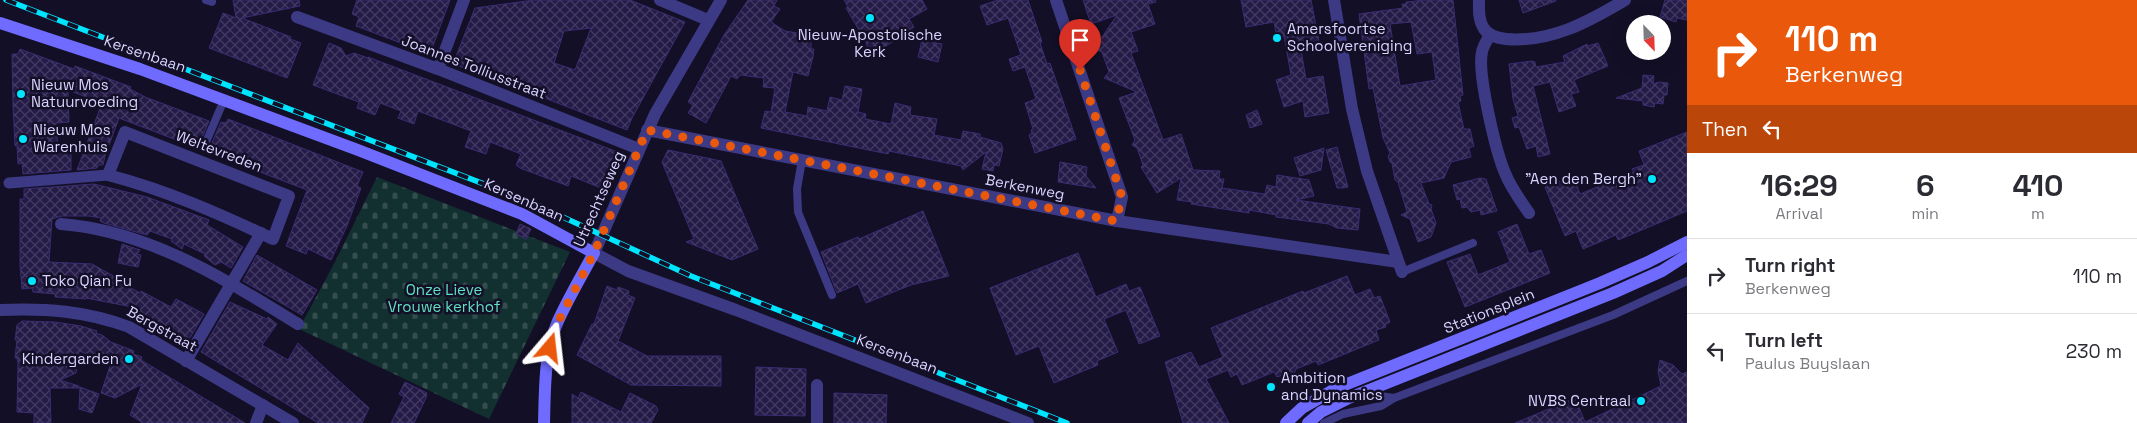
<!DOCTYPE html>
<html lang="en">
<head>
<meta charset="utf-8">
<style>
	body { margin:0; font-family:"Space Grotesk",sans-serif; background:#f2f2f3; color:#2b2b33; height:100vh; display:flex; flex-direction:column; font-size:19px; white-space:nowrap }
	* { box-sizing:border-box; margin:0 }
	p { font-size:16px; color:#7c7c81 }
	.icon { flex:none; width:28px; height:28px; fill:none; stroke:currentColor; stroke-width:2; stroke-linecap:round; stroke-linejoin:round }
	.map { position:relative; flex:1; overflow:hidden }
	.sheet { display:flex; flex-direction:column; background:#fff; width:450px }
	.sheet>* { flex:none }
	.hud { background:#ea580c; color:#fff; overflow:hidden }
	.needle { width:32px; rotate:157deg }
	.fabs { position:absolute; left:1626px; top:15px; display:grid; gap:10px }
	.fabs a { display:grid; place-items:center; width:45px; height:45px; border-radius:50%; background:#fff; box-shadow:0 5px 20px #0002; font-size:25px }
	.pin { position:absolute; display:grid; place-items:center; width:42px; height:42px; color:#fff; margin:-51px -21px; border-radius:50% 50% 50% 0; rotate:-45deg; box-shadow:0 0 5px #0007 }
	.pin .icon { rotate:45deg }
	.me { position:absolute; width:55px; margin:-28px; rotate:17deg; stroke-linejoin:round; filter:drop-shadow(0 0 4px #0008) }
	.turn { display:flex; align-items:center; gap:18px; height:105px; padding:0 15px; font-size:22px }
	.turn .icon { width:65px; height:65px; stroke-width:2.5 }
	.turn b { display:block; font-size:35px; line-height:42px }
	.then { display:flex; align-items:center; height:48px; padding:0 15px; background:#0003; gap:10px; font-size:19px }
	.eta { display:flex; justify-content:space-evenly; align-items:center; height:85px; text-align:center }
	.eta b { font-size:30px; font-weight:700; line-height:35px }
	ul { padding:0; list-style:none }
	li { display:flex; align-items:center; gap:15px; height:75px; padding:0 15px; border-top:1px solid #e1e1e2 }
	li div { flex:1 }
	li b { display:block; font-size:19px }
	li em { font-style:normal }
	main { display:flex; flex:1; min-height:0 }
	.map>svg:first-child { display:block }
</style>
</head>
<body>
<main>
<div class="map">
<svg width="1687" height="423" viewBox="0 0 1687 423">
	<defs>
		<pattern id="cemetery-stones" width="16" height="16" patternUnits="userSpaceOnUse" patternTransform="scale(1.25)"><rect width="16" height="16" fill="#12302f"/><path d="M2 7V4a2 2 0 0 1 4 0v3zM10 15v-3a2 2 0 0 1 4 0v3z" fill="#344d4e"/></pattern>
		<pattern id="building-cross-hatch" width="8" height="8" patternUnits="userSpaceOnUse" patternTransform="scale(1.25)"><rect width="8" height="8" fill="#241b47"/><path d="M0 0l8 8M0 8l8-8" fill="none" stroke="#433b63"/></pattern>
	</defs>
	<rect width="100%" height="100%" fill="#130f26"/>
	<polygon fill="url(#cemetery-stones)" points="377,177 570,252 489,419 299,329 336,260"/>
	<g fill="url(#building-cross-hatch)" stroke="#3b2d73" fill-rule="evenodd">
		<polygon points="233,0 299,0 300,6 242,18 291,37 290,39 301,43 287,78 209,48 223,13 236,18"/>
		<polygon points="357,0 450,0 430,54 356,26 359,17 352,14"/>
		<path d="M 534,0 L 630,0 L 685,22 L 632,118 L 627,130 L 493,78 L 496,73 L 470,63 L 467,69 L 453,64 L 475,8 ZM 591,28 L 575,70 L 554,63 L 564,31 Z"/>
		<polygon points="748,0 777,0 774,6 780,9 771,22 785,31 811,35 811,49 814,49 813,57 808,76 793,72 785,112 807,116 808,107 827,111 830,97 842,100 845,86 862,89 858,112 866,114 865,119 891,124 895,103 911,107 910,115 937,119 934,135 961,140 963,131 980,134 980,137 1001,143 1003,149 999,166 994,165 993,171 982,169 986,152 963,170 961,166 889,151 888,154 761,128 765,111 771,112 775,88 763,87 764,78 740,75 737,79 731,76 706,123 688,113 693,105 688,102 724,35"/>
		<polygon points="844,0 922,0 927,9 909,19 914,27 870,57 866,42 846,8 848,7"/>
		<polygon points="998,0 1028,0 1042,42 1040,43 1047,64 1050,63 1076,139 1035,153 1029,135 1032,133 1031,130 1033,129 1025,103 1036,99 1025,67 1013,71 1009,59 1021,55 1008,18 987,25 980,6"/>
		<polygon points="1083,0 1155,0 1156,2 1148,4 1155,24 1131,32 1138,51 1131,53 1163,140 1181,134 1193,170 1220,171 1219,179 1224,179 1222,188 1265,194 1267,185 1276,187 1277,175 1309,180 1314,196 1296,200 1360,209 1358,230 1337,228 1329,224 1276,217 1276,215 1249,210 1249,213 1191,204 1192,202 1177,200 1181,178 1157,193 1141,167 1143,165 1137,148 1132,145 1135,140 1119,98 1137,92 1104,78 1109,72 1102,52 1094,49 1117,15 1091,24"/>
		<polygon points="1241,0 1311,0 1320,46 1301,50 1306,79 1323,76 1329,113 1305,117 1303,101 1284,107 1276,80 1291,75 1284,36 1277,38 1274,22 1246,27"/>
		<path d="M 1425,0 L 1453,0 L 1463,95 L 1460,96 L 1461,101 L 1458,102 L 1464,129 L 1470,129 L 1474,146 L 1469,148 L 1471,157 L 1451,162 L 1444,178 L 1421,183 L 1429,204 L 1432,205 L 1431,209 L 1436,223 L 1431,237 L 1418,242 L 1410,219 L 1401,215 L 1407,212 L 1398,182 L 1395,180 L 1392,163 L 1390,162 L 1388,156 L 1390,153 L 1383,138 L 1373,88 L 1369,89 L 1359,14 L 1403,8 L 1402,4 L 1406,4 L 1406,2 ZM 1411,22 L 1417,54 L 1432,52 L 1436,80 L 1400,86 L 1390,24 Z"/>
		<polygon points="1519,0 1556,0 1556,1 1523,13"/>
		<polygon points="1665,0 1687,0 1687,20 1677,18 1676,22 1660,17"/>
		<polygon points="922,40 942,44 938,62 918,57"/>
		<polygon points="329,43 341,48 346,56 354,53 368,58 368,57 615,151 601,188 571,176 568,186 520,168 516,165 521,154 490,142 486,154 465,147 471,131 418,111 414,124 398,118 401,111 380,103 375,115 357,108 359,102 313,85"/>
		<polygon points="1598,43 1608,66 1574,80 1579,92 1571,94 1576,106 1559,112 1550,82 1533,86 1550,154 1538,157 1536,146 1527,149 1519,127 1515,128 1512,118 1518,116 1513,99 1509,64 1532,61 1535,62 1536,67 1565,62 1563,56 1587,44 1588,46"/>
		<polygon points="20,49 74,69 75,66 131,87 130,89 145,97 209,121 201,140 201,145 204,147 211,145 221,122 226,123 228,119 363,172 357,186 361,188 347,226 331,260 308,249 306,254 286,246 307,190 119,118 105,156 103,165 98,165 97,168 77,170 102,103 68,90 69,122 56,123 58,150 71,150 71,170 23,174 22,163 18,164 17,145 15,146 13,105 12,54 18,54"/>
		<polygon points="1643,75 1654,76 1653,84 1659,82 1668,83 1667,95 1664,95 1663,104 1655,103 1654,107 1643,105 1643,101 1616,98 1642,88"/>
		<polygon points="1257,110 1262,124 1250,128 1246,115"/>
		<polygon points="1687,132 1687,211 1618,240 1616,235 1583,249 1576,231 1565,236 1545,187 1573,176 1580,194 1634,172 1632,169 1644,165 1639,151"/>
		<polygon points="1337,147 1348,187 1342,188 1337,188 1326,150"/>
		<polygon points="1324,148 1321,170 1300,176 1294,158"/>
		<polygon points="668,150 721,161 758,249 732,260 686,242 694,239 662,162"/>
		<polygon points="1060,162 1087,167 1086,176 1096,188 1058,182"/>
		<polygon points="1480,178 1486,179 1497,211 1481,215 1480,210 1471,212 1467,207 1462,208 1460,199 1457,200 1453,185"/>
		<polygon points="94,184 147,197 209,220 207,225 243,247 231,268 221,262 215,265 204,256 205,254 184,244 182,249 171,241 172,239 150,231 147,235 104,223 100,221 101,218 89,216 62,216 52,219 49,262 92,264 124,282 124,284 140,293 141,291 171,307 176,299 204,314 187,343 138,315 139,313 127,306 86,298 86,299 55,297 55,294 33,292 32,288 22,289 20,265 20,199 24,199 24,189"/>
		<polygon points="923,211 949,276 911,285 866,303 858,284 837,293 821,252 858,237 859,239"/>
		<polygon points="520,224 531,229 526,239 516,234"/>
		<polygon points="1517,224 1529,254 1541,250 1550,273 1465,307 1447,262 1470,254 1478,275 1510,262 1498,232"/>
		<polygon points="122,244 140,250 137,254 141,255 138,267 118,263"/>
		<polygon points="1078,253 1096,297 1126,284 1129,291 1140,287 1160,336 1139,344 1126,310 1104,319 1118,352 1097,361 1098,365 1054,383 1039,346 1016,355 990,288"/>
		<polygon points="257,255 317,290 302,315 243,281"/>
		<polygon points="1347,276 1355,295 1370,289 1374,298 1380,296 1390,322 1385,325 1386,327 1376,330 1379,340 1318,365 1316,361 1296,369 1293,376 1286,374 1277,377 1274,372 1242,385 1237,374 1231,377 1228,370 1206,379 1229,423 1183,423 1165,362 1191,352 1199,367 1223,357 1211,328 1303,291 1304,293"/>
		<polygon points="607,286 617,290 618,287 629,291 628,295 635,298 618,341 647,356 721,356 721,386 631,385 577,355 592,324 594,324"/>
		<polygon points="230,302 267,319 268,317 277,324 262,345 288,360 298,343 315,359 369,408 362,423 318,423 201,352"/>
		<polygon points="22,321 55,322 81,326 97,331 96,333 102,335 111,342 134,351 133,354 142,357 141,360 245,423 143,423 130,415 142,384 115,398 101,393 113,357 104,361 79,351 76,373 60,380 79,386 79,388 50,388 51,423 34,423 34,413 17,412 18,363 17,358 15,358 17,340 15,340 17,325"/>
		<polygon points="1660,360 1673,365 1682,374 1687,372 1687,423 1515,423 1575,398 1585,422 1661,386 1658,371"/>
		<polygon points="756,367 806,369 805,416 755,415"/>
		<polygon points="405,382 427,393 426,398 414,423 391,423 404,397 399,394"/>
		<polygon points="80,387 99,394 92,413 79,409"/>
		<polygon points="581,392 621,412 630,393 656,406 658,410 651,423 572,423 572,394 578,398"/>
		<polygon points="834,393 887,395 886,423 834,423"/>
	</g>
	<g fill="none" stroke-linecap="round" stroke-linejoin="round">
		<g stroke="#3d3a85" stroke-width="8">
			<polyline points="206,0 212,2"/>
			<polyline points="206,142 224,100"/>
			<polyline points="802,160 797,189 798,212 832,295"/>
			<polyline points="1402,272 1473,243"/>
			<polyline points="1358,398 1380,396 1394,398"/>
			<polyline points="1324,423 1343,414 1381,406 1394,398 1613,315 1687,281"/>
		</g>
		<polyline stroke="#3d3a85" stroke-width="11" points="9,183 108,175"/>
		<g stroke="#3d3a85" stroke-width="12">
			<polyline points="660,0 708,20"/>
			<polyline points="1056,0 1122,197 1117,221"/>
			<polyline points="1334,0 1352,109 1367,171 1402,272"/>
			<path d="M 1479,0 C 1479,9 1478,19 1483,27 C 1487,35 1497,38 1506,39 C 1550,43 1588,22 1625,0"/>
			<polyline points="297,17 438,69 639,149"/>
			<path d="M 1490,35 C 1487,40 1483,46 1482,52 C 1477,73 1496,152 1505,173 C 1511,188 1520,200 1529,213"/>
			<polyline points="438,69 464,0"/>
			<polyline points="647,130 1117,221 1398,262"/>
			<path d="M 125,132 L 289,196 L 273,239 C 220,214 166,190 108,175 Z"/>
			<path d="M 61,224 C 150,231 224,279 298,324"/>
			<polyline points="186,361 261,233"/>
			<polyline points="817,385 817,423"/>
			<polyline points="256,423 263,405"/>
		</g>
		<g stroke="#3d3a85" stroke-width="12">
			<polyline points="721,0 655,114 594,253 628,271 736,310 1028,423"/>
			<path d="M 0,310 C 46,308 86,311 129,327 L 293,423"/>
		</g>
		<g stroke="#6f6bff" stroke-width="12">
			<path d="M 0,23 L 140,69 L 358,150 L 522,214 L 594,253 C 582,275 569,297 558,321 C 544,352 545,389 544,423"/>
			<polyline points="1286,423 1302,408 1337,388 1600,283 1648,262 1687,242"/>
			<polyline points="1308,423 1321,412 1349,398 1613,293 1662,271 1687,255"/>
		</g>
		<g stroke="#00e5ff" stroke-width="5.5">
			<polyline id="rail" points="6,0 528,201 691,276 1067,423"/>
		</g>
		<use href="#rail" stroke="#130f26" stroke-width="4" stroke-dasharray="11" stroke-linecap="butt"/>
	</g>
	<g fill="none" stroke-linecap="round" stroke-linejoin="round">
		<polyline stroke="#ea580c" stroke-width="9" stroke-dasharray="0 16.2" points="550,348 558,322 594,253 647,130 1116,221 1122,197 1080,70"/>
	</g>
	<g fill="#00e5ff" stroke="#130f26" stroke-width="2">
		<circle cx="870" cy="18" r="5"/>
		<circle cx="1277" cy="38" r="5"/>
		<circle cx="21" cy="94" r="5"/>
		<circle cx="23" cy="139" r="5"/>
		<circle cx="1652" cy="179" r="5"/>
		<circle cx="32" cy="281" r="5"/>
		<circle cx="129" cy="359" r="5"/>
		<circle cx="1271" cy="387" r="5"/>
		<circle cx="1641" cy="401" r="5"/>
	</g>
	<g text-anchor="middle" stroke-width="5" stroke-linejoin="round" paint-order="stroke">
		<g font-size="15" fill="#d9d4ff" stroke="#130f26" text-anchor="start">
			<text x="1287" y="34">Amersfoortse<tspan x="1287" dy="17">Schoolvereniging</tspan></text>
			<text x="870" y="40" text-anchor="middle">Nieuw-Apostolische<tspan x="870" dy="17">Kerk</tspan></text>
			<text x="31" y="90">Nieuw Mos<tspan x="31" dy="17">Natuurvoeding</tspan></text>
			<text x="33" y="135">Nieuw Mos<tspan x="33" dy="17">Warenhuis</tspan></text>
			<text x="1642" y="184" text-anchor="end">"Aen den Bergh"</text>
			<text x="42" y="286">Toko Qian Fu</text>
			<text x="119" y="364" text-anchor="end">Kindergarden</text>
			<text x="1281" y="383">Ambition<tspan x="1281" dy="17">and Dynamics</tspan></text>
			<text x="1631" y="406" text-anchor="end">NVBS Centraal</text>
		</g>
		<g font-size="15" fill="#d9d4ff" stroke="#130f26">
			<text transform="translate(145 54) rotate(19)" y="5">Kersenbaan</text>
			<text transform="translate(474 67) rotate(21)" y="5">Joannes Tolliusstraat</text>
			<text transform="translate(219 151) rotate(21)" y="5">Weltevreden</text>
			<text transform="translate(1025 187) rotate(11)" y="5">Berkenweg</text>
			<text transform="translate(599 199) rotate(-66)" y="5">Utrechtseweg</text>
			<text transform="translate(524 200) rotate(24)" y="5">Kersenbaan</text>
			<text transform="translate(1489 311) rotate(-22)" y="5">Stationsplein</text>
			<text transform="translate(162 329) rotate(29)" y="5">Bergstraat</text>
			<text transform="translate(897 354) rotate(21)" y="5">Kersenbaan</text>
		</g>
		<g font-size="15" fill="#5fe0c0" stroke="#130f26">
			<text x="444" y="295">Onze Lieve<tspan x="444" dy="17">Vrouwe kerkhof</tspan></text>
		</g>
	</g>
</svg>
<div class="fabs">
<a><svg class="needle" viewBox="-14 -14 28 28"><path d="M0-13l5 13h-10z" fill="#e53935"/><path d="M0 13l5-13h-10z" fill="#7c7c81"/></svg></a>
</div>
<div class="pin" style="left:1080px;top:70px;background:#d93025"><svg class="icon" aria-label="arrive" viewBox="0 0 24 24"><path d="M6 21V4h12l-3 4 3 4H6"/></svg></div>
<svg class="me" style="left:550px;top:348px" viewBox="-20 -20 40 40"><path d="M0-17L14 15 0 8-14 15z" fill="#ea580c" stroke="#fff" stroke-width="4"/></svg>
</div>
<section class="sheet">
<div class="hud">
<div class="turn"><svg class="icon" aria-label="right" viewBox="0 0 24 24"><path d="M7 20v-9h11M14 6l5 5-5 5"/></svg><div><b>110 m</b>Berkenweg</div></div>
<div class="then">Then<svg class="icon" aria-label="left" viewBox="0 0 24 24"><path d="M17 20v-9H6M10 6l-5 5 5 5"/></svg></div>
</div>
<div class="eta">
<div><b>16:29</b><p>Arrival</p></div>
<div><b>6</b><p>min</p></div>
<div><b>410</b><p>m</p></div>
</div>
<ul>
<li><svg class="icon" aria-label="right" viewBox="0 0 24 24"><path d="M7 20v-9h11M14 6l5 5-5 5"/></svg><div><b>Turn right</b><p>Berkenweg</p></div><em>110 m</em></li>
<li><svg class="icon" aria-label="left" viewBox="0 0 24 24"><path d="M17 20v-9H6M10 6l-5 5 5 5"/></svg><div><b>Turn left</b><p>Paulus Buyslaan</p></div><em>230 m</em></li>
</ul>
</section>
</main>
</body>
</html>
